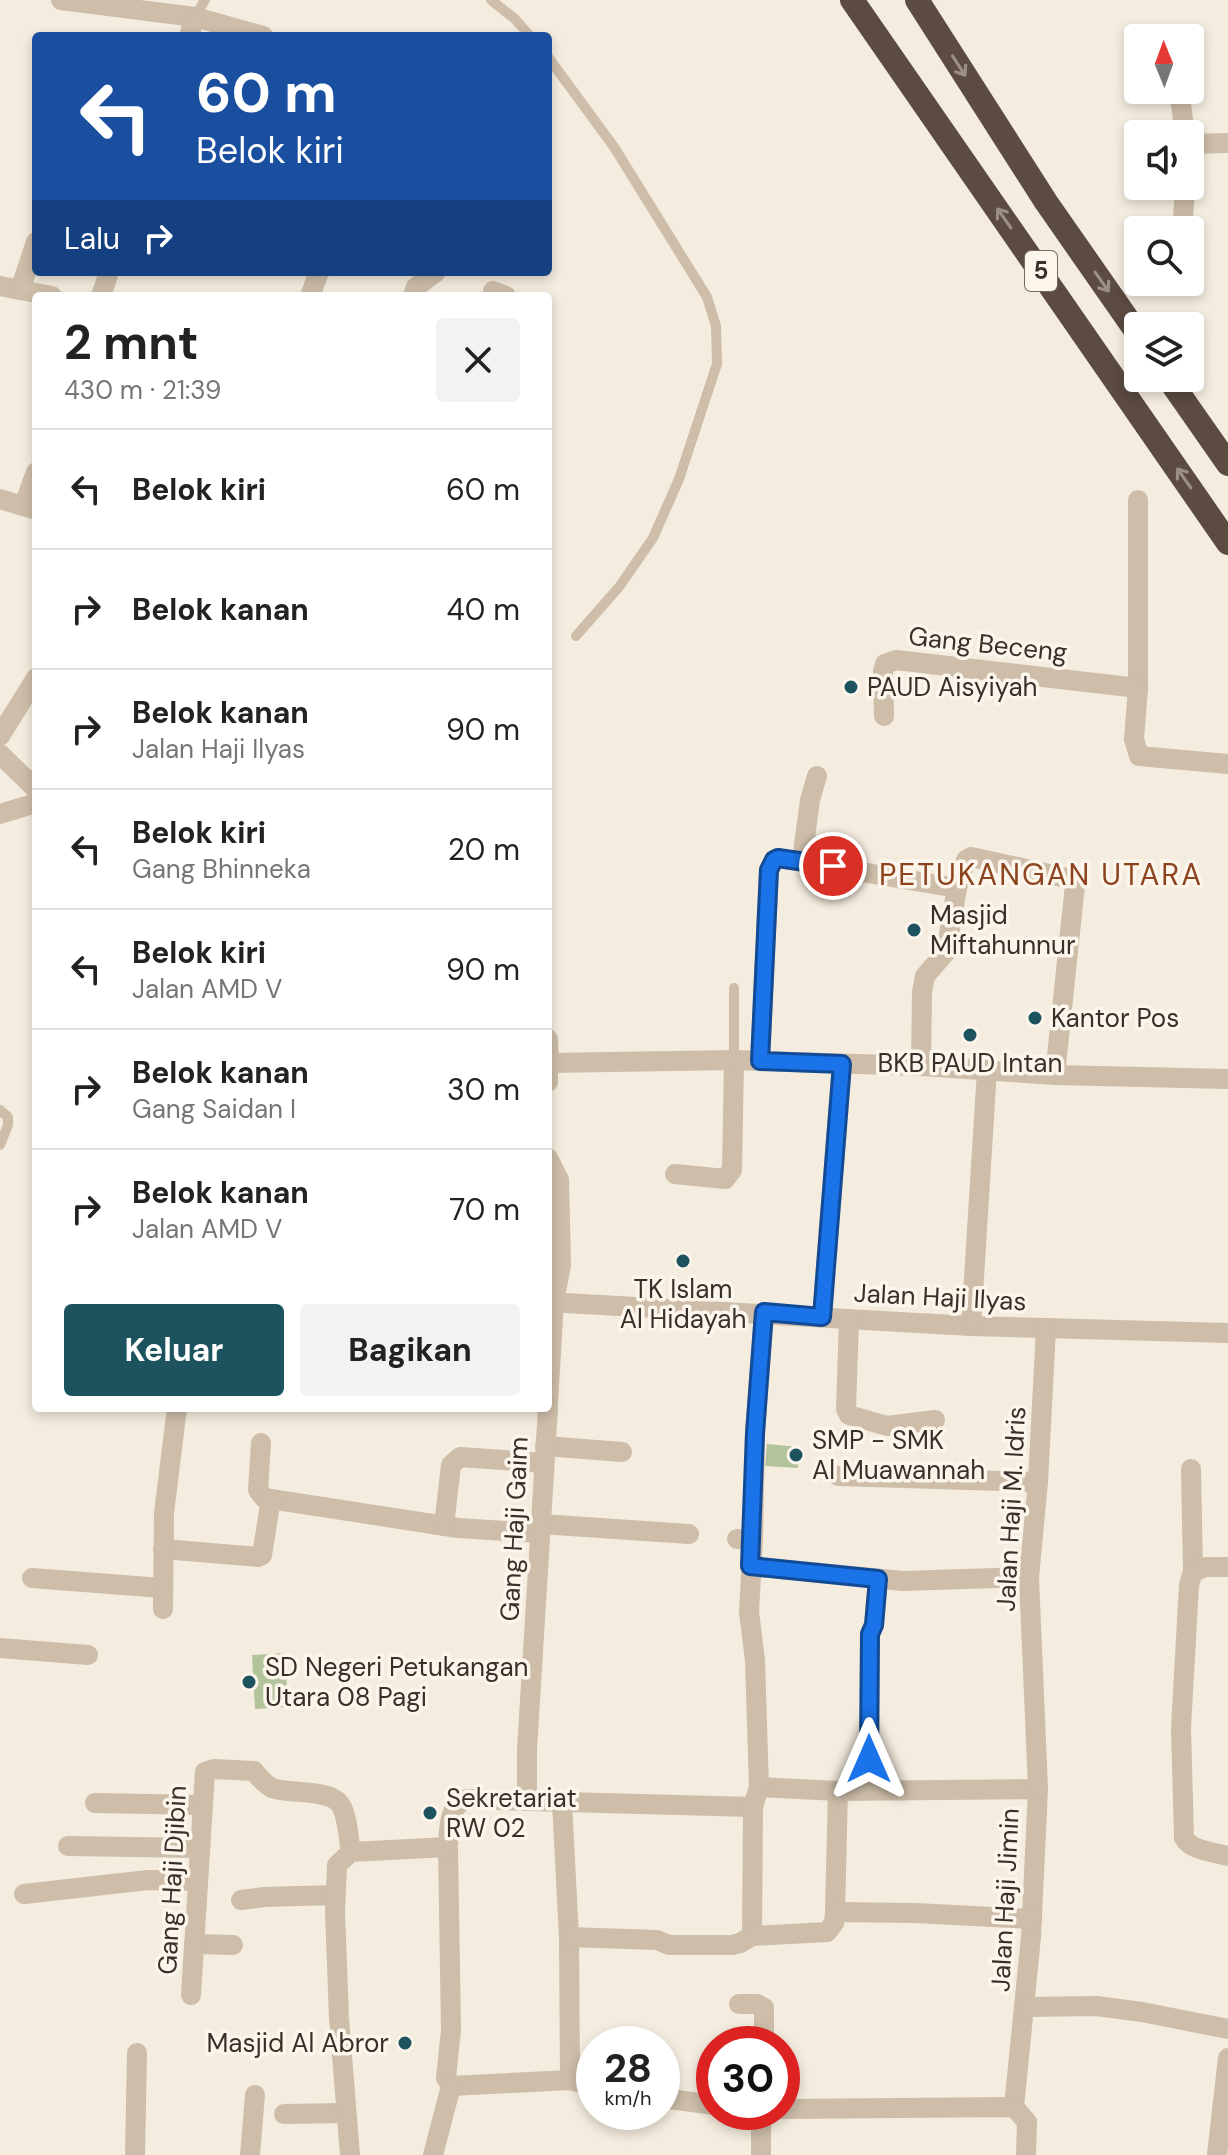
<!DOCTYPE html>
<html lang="id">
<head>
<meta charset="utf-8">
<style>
	body { margin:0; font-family:"DM Sans",sans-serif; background:#f2f2f2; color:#222; height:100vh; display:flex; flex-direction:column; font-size:30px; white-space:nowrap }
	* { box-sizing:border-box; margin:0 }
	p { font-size:26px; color:#767676 }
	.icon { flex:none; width:44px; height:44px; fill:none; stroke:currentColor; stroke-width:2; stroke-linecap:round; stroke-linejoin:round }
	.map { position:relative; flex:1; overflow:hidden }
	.side { position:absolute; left:32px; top:292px; width:520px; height:1120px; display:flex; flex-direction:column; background:#fff; border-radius:8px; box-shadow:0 4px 12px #0003 }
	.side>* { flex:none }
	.banner { position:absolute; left:32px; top:32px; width:520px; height:244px; border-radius:8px; box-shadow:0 4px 12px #0003; background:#1a4fa0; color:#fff; overflow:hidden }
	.needle { width:52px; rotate:359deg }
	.controls { position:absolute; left:1124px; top:24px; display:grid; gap:16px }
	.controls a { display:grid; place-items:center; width:80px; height:80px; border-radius:8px; background:#fff; box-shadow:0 4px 12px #0003; font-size:40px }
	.speed { position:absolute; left:576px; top:2026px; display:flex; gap:16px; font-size:40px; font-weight:700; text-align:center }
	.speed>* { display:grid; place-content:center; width:104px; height:104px; border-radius:50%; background:#fff; box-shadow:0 4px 12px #0003; line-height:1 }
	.speed small { font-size:20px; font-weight:400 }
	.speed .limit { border:12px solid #d22; background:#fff; color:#111 }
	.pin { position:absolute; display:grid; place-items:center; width:68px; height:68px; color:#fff; margin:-34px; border:4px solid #fff; border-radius:50%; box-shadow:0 2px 8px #0007 }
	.me { position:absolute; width:88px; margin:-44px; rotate:0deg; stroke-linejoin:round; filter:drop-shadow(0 0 6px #0008) }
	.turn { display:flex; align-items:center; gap:28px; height:168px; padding:0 32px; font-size:36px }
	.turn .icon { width:104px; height:104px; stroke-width:2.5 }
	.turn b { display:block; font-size:56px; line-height:68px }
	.then { display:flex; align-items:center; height:76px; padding:0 32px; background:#0003; gap:16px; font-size:30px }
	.round { display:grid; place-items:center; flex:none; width:84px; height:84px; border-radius:8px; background:#f2f2f2 }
	.head { display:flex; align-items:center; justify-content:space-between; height:136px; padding:0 32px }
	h1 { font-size:48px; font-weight:700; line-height:60px }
	.cta { display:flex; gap:16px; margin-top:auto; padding:16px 32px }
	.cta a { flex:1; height:92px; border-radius:8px; background:#1c535e; color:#fff; font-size:32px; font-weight:700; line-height:92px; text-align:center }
	.cta a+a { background:#f2f2f2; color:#222 }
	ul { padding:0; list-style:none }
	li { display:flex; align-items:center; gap:24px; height:120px; padding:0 32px; border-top:2px solid #e0e0e0 }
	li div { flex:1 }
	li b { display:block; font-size:30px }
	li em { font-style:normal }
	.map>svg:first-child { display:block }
</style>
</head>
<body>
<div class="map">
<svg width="1228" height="2155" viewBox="0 0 1228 2155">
	<rect width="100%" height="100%" fill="#f4ecde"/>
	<g fill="#b3c49d">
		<polygon points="767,1444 799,1447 798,1468 765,1466"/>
		<polygon points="285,1653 288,1707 255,1709 252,1655"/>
	</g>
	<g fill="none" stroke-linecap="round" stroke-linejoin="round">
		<g stroke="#cdbda9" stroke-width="10">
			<polyline points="491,0 515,19 530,36"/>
			<polyline points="195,17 205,0"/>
			<polyline points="548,57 614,147 707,297 716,326 717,364 679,479 653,538 619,587 576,636"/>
			<polyline points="734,1060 734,988"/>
			<polyline points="0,1110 8,1117 8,1125 0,1145"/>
		</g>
		<g stroke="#cdbda9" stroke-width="20">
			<polyline points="61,0 195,17 263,36"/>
			<polyline points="189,36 195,17"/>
			<polyline points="1179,90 1185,134"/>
			<polyline points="1190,144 1228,143"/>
			<polyline points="1183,220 1185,186"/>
			<polyline points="0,286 52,296"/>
			<polyline points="20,290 36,242"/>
			<polyline points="493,291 506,296"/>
			<polyline points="101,296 109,272"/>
			<polyline points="310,296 319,272"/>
			<polyline points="413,296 416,287 436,272"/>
			<polyline points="1138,500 1138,688"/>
			<polyline points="24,505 36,472"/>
			<polyline points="884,716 883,671 885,664 896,660 1138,688 1134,739 1139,756 1228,764"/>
			<polyline points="0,736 36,678"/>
			<polyline points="0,754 36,789"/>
			<polyline points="0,814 36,803"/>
			<polyline points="802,860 810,800 817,776"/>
			<polyline points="957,888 966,860 971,857 1067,878 1075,885 1055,1075"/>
			<polyline points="760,1061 769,870 774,860 778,858 957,888 946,952 925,976 922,992 921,1066"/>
			<polyline points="548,1063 548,1082"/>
			<polyline points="548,1158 559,1180 561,1265 554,1302 548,1402"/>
			<polyline points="675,1174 725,1179 732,1170 734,1060"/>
			<polyline points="548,1302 971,1326 1228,1333"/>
			<polyline points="822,1317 842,1064"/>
			<polyline points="849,1319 846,1409 849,1415 887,1426 935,1420"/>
			<polyline points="971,1326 987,1070"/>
			<polyline points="261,1443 258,1490 264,1498 458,1528 540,1533"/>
			<polyline points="545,1446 622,1452"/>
			<polyline points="1191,1469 1193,1572"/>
			<polyline points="838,1476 1038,1482"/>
			<polyline points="541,1524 689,1534"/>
			<polyline points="444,1526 451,1465 460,1457 544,1463"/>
			<polyline points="737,1539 753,1540 755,1433 764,1312"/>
			<polyline points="163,1549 258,1557 262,1555 271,1499"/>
			<polyline points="750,1566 903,1581 1029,1577"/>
			<polyline points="32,1578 162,1588"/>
			<polyline points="163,1609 164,1513 177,1408"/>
			<polyline points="0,1648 88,1655"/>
			<polyline points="759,1787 838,1791 1038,1789 1031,1937 1014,2107"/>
			<polyline points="1038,1789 1029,1577 1038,1482 1046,1328"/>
			<polyline points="869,1790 870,1634 874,1625 878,1579"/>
			<polyline points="527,1801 753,1807"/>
			<polyline points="95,1803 202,1805"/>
			<polyline points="562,1803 569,1937 570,2080"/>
			<polyline points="68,1846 200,1848"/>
			<polyline points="448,1847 451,2030 446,2078 451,2086"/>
			<polyline points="24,1894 148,1880 198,1881"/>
			<polyline points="241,1900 264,1897 335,1895"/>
			<polyline points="835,1912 838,1791"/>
			<polyline points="752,1936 753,1807 759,1787 755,1660 749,1612 753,1540"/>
			<polyline points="569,1937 657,1940 669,1945 732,1945 740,1943 752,1936 827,1932 834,1923 835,1912 915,1913 1032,1919"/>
			<polyline points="194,1944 233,1945"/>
			<path d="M 191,1995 L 205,1772 L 214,1769 L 254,1771 C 259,1777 264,1784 272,1788 C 289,1794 328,1789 339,1803 C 348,1813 348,1838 351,1852"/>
			<polyline points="739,2004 757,2004 764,2008 764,2044"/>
			<polyline points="1025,2007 1096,2006 1142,2012 1228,2029"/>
			<polyline points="451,2086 570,2080 594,2086"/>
			<polyline points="662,2098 714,2105"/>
			<polyline points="782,2109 1014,2107 1027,2122 1026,2155"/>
			<polyline points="284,2114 346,2113"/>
			<polyline points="135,2155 137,2053"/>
			<polyline points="250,2155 255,2095"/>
			<path d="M 350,2155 L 339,2018 L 335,1912 L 337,1865 L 351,1852 L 448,1847 C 449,1830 448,1805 467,1799 L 527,1801 L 527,1749 L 548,1408"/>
			<polyline points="433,2155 451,2086"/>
			<polyline points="761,2155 761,2112"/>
		</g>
		<g stroke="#cdbda9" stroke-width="20">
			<polyline points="0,499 36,510"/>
			<polyline points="548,1039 549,1063 734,1060 921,1066 1055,1075 1228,1079"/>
			<path d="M 1228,1567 L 1206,1567 L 1193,1572 L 1189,1585 L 1181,1728 L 1184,1838 C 1192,1851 1214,1852 1228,1856"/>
			<polyline points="1217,2155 1228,2058"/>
		</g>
		<g stroke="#5b4b40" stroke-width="24">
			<polyline points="852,0 1228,543"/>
			<polyline points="917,0 1046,202 1138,334"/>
			<polyline points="1168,378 1228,464"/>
		</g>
	</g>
	<defs><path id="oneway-shaft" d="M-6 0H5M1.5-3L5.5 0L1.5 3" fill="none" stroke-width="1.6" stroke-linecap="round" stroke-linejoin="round" transform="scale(2)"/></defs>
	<g stroke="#9b8f84">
		<use href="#oneway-shaft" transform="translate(959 66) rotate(57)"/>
		<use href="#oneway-shaft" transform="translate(1004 218) rotate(-125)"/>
		<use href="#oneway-shaft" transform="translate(1102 282) rotate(55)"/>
		<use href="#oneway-shaft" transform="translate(1184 478) rotate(-125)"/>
	</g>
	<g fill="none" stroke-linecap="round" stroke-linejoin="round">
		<g stroke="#114b97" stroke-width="20">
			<polyline id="route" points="833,866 778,858 774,860 769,870 760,1061 842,1064 822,1317 764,1312 755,1433 750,1566 878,1579 874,1625 870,1634 869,1759"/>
		</g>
		<use href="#route" stroke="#1a73e8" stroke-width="14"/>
	</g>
	<g fill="#1c535e" stroke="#fbf5eb" stroke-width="3">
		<circle cx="851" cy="687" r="8"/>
		<circle cx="914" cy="930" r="8"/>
		<circle cx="1035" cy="1018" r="8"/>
		<circle cx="970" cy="1035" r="8"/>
		<circle cx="683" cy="1261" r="8"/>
		<circle cx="796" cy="1455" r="8"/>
		<circle cx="249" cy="1682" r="8"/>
		<circle cx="430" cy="1813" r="8"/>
		<circle cx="405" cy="2043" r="8"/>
	</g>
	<g text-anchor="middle" stroke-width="7" stroke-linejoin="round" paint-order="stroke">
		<rect fill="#fbf5eb" stroke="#746b63" stroke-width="2" x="1025" y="251" width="32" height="40" rx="6"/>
		<g font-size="24" font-weight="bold" fill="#3a3029">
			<text x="1041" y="279">5</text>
		</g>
		<g font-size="26" fill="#3a3029" stroke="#fbf5eb">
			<text transform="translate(988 644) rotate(6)" y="9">Gang Beceng</text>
			<text transform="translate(940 1297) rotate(3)" y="9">Jalan Haji Ilyas</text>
			<text transform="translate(1011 1509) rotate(-87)" y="9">Jalan Haji M. Idris</text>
			<text transform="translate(514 1529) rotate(-87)" y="9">Gang Haji Gaim</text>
			<text transform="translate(172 1880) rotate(-87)" y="9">Gang Haji Djibin</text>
			<text transform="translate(1005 1900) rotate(-87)" y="9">Jalan Haji Jimin</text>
		</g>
		<g font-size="26" fill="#3a3029" stroke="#fbf5eb" text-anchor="start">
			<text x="867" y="696">PAUD Aisyiyah</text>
			<text x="930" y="924">Masjid<tspan x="930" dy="30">Miftahunnur</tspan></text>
			<text x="1051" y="1027">Kantor Pos</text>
			<text x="970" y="1072" text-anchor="middle">BKB PAUD Intan</text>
			<text x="683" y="1298" text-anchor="middle">TK Islam<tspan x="683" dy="30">Al Hidayah</tspan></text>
			<text x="812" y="1449">SMP - SMK<tspan x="812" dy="30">Al Muawannah</tspan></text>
			<text x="265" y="1676">SD Negeri Petukangan<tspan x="265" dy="30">Utara 08 Pagi</tspan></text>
			<text x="446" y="1807">Sekretariat<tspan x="446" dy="30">RW 02</tspan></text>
			<text x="389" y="2052" text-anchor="end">Masjid Al Abror</text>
		</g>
		<g font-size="30" letter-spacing="2" fill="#8d441e" stroke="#fbf5eb">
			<text x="1041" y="885">PETUKANGAN UTARA</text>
		</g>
	</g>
</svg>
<div class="controls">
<a><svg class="needle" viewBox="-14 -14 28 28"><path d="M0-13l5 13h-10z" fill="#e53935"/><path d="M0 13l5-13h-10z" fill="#767676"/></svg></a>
<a><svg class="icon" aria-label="sound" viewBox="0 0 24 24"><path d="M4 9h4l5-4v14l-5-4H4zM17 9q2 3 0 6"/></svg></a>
<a><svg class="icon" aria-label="search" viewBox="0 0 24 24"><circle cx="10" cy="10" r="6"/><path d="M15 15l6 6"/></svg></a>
<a><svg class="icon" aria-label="layers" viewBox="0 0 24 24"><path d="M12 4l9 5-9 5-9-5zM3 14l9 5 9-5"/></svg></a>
</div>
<div class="speed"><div>28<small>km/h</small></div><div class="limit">30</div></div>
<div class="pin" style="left:833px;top:866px;background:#d93025"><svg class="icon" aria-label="arrive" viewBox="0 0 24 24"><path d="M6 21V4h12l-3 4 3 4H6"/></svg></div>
<svg class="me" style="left:869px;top:1759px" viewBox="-20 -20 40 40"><path d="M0-17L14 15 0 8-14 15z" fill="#1a73e8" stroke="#fff" stroke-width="4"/></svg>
<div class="banner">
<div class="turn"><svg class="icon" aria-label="left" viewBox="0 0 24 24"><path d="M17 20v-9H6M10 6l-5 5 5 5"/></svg><div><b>60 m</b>Belok kiri</div></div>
<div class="then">Lalu<svg class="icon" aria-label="right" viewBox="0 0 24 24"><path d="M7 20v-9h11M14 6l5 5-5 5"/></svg></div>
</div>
<section class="side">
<div class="head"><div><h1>2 mnt</h1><p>430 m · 21:39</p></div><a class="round"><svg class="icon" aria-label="close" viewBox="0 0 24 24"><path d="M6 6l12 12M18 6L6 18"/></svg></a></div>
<ul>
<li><svg class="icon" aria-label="left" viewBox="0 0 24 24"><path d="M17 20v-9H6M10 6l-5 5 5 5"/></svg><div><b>Belok kiri</b></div><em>60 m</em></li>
<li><svg class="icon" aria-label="right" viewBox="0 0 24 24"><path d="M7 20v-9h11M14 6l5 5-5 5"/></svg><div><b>Belok kanan</b></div><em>40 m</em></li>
<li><svg class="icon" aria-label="right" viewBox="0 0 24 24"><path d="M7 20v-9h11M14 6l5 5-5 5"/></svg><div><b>Belok kanan</b><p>Jalan Haji Ilyas</p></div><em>90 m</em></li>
<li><svg class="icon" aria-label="left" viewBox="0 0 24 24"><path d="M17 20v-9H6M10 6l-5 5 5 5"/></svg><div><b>Belok kiri</b><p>Gang Bhinneka</p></div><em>20 m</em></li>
<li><svg class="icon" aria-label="left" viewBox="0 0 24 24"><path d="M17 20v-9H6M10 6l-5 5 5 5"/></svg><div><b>Belok kiri</b><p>Jalan AMD V</p></div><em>90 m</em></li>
<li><svg class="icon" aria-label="right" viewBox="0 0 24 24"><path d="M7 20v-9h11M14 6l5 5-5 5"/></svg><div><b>Belok kanan</b><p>Gang Saidan I</p></div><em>30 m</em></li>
<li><svg class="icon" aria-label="right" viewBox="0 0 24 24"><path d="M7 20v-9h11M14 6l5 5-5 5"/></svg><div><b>Belok kanan</b><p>Jalan AMD V</p></div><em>70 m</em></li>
</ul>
<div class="cta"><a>Keluar</a><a>Bagikan</a></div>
</section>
</div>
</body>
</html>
